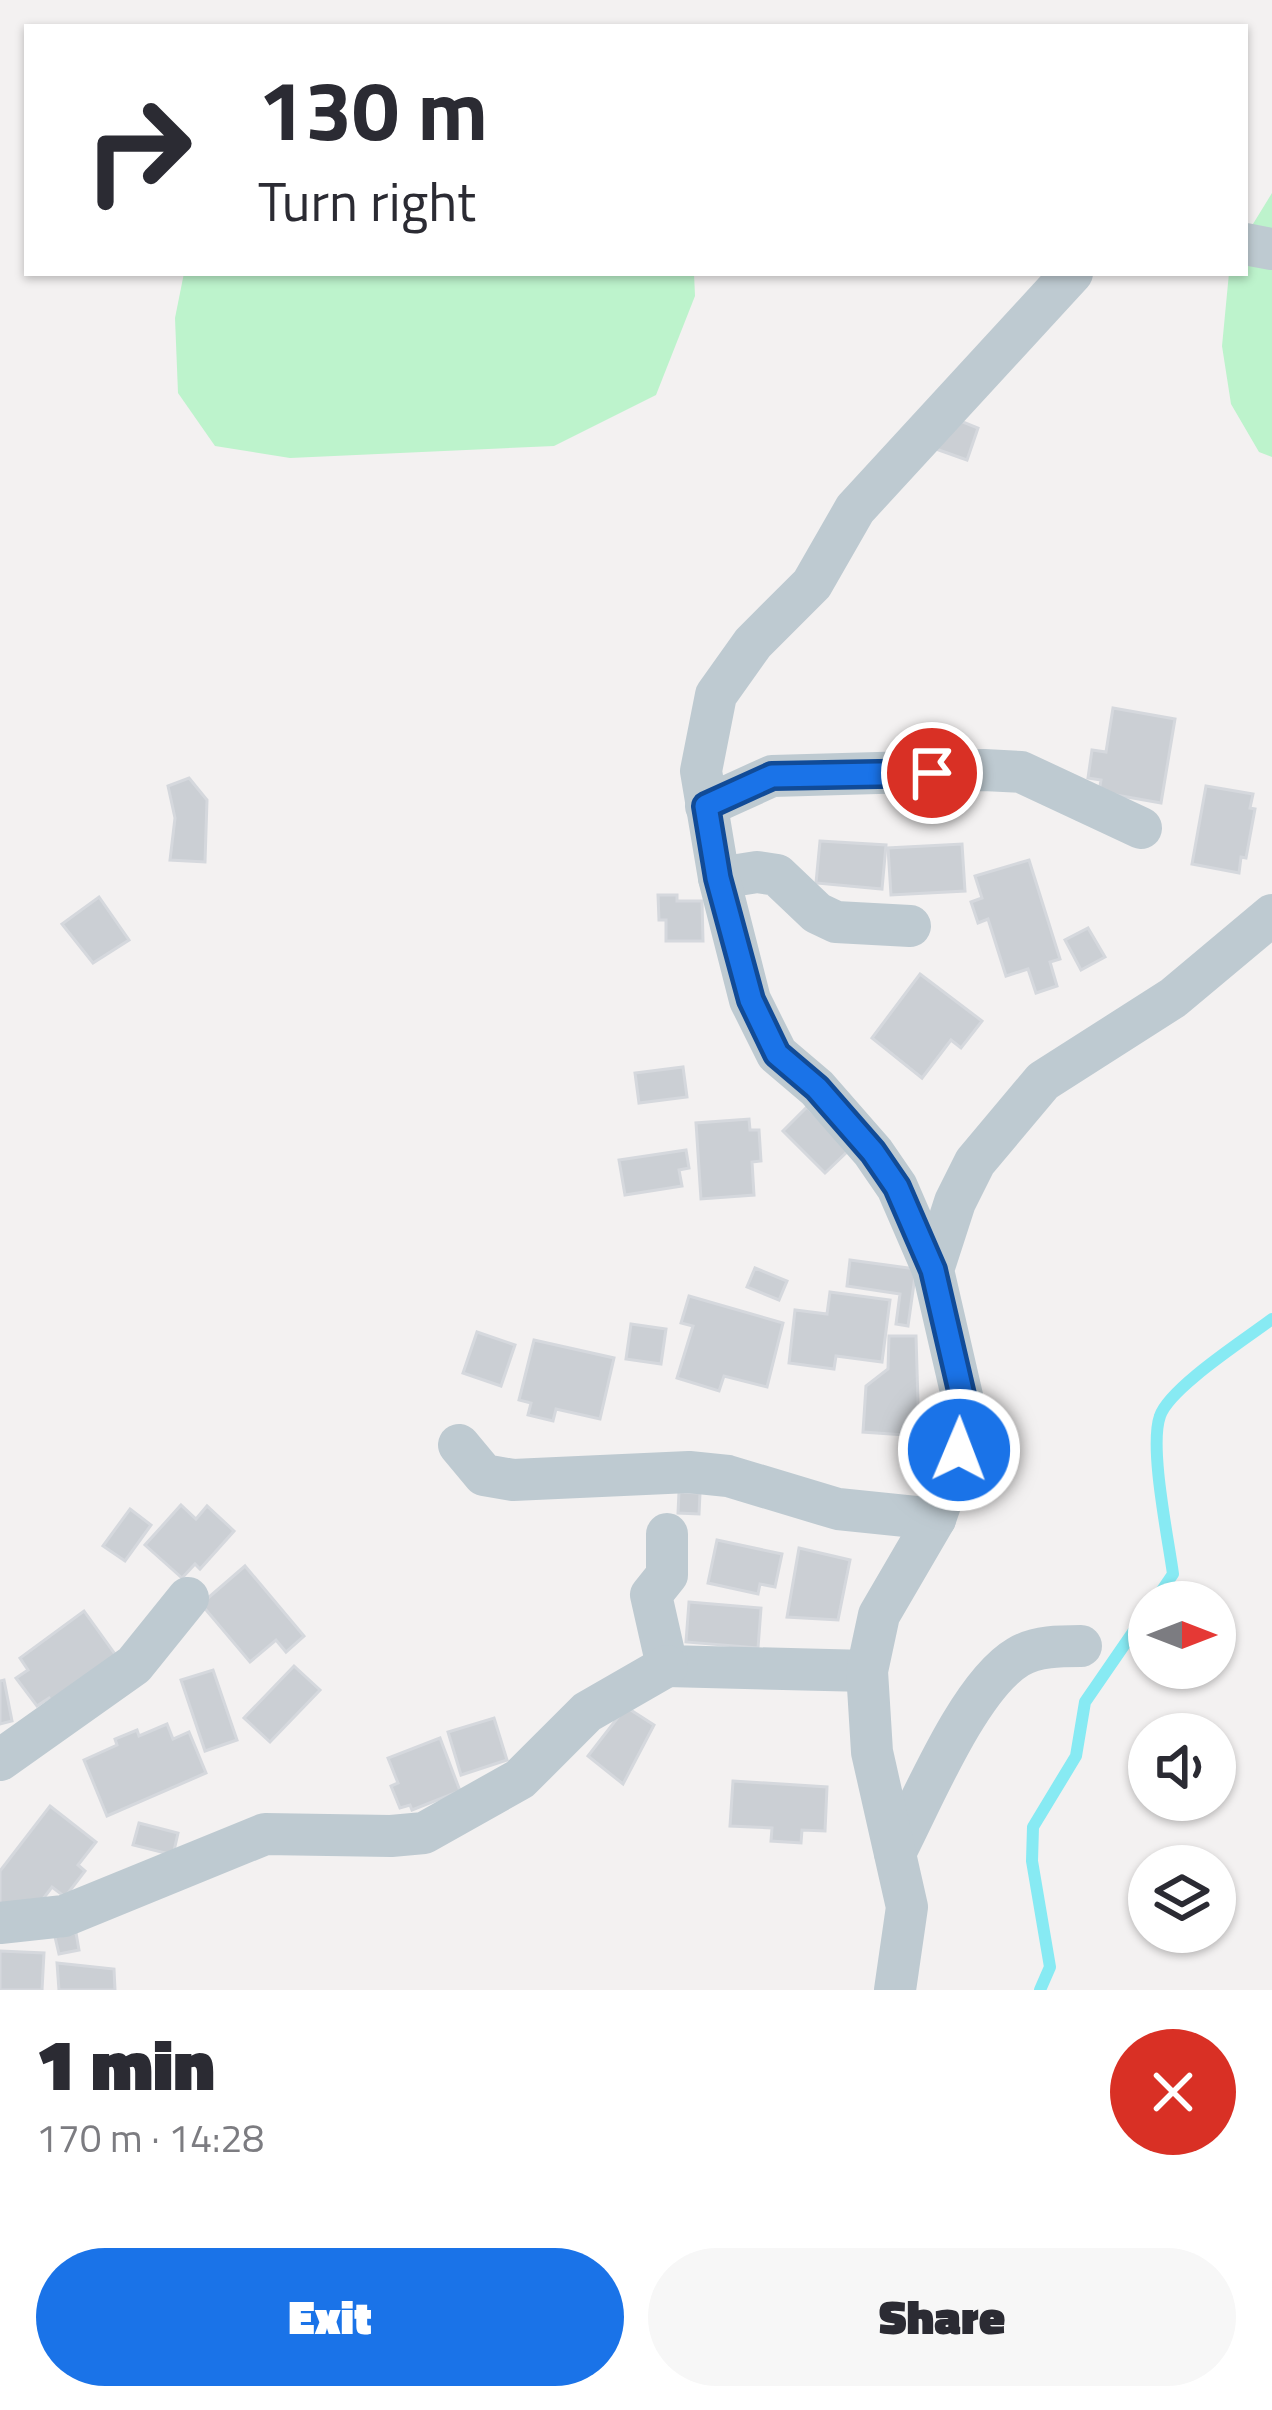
<!DOCTYPE html>
<html lang="en">
<head>
<meta charset="utf-8">
<style>
	body { margin:0; font-family:"Titillium Web",sans-serif; background:#f7f7f7; color:#2b2b33; height:100vh; display:flex; flex-direction:column; font-size:45px; white-space:nowrap }
	* { box-sizing:border-box; margin:0 }
	p { font-size:39px; color:#7c7c81 }
	.icon { flex:none; width:66px; height:66px; fill:none; stroke:currentColor; stroke-width:2; stroke-linecap:round; stroke-linejoin:round }
	.map { position:relative; height:1990px; overflow:hidden }
	.details { display:flex; flex-direction:column; background:#fff; flex:1 }
	.details>* { flex:none }
	.hud { position:absolute; left:24px; top:24px; width:1224px; height:252px; border-radius:0px; box-shadow:0 3px 9px #0004; background:#fff; color:#2b2b33; overflow:hidden }
	.needle { width:78px; rotate:90deg }
	.buttons { position:absolute; left:1128px; top:1581px; display:grid; gap:24px }
	.buttons a { display:grid; place-items:center; width:108px; height:108px; border-radius:50%; background:#fff; box-shadow:0 3px 9px #0004; font-size:60px }
	.pin { position:absolute; display:grid; place-items:center; width:102px; height:102px; color:#fff; margin:-51px; border:6px solid #fff; border-radius:50%; box-shadow:0 3px 12px #0007 }
	.me { position:absolute; width:132px; margin:-66px; rotate:1deg; stroke-linejoin:round; filter:drop-shadow(0 0 9px #0008) }
	.turn { display:flex; align-items:center; gap:42px; height:252px; padding:0 36px; font-size:54px }
	.turn .icon { width:156px; height:156px; stroke-width:2.5 }
	.turn b { display:block; font-size:84px; line-height:102px }
	.round { display:grid; place-items:center; flex:none; width:126px; height:126px; border-radius:63px; background:#f7f7f7 }
	.headline { display:flex; align-items:center; justify-content:space-between; height:204px; padding:0 36px }
	h1 { font-size:72px; font-weight:800; line-height:90px }
	.button { display:flex; gap:24px; margin-top:auto; padding:24px 36px }
	.button a { flex:1; height:138px; border-radius:72px; background:#1a73e8; color:#fff; font-size:48px; font-weight:800; line-height:138px; text-align:center }
	.button a+a { background:#f7f7f7; color:#2b2b33 }
	.map>svg:first-child { display:block }
</style>
</head>
<body>
<div class="map">
<svg width="1272" height="1990" viewBox="0 0 1272 1990">
	<rect width="100%" height="100%" fill="#f3f1f1"/>
	<g fill="#bdf3cc">
		<polygon points="1272,193 1272,457 1259,452 1231,404 1222,346 1229,273 1245,273 1245,237"/>
		<polygon points="184,273 694,273 695,296 656,395 554,446 290,458 215,446 178,393 175,318"/>
	</g>
	<g fill="none" stroke-linecap="round" stroke-linejoin="round">
		<g stroke="#87eaf3" stroke-width="12">
			<path d="M 1154,1602 L 1173,1574 C 1168,1537 1149,1447 1160,1416 C 1169,1388 1247,1338 1272,1319"/>
			<polyline points="1040,1990 1050,1967 1032,1861 1033,1827 1076,1756 1085,1702 1149,1609"/>
		</g>
	</g>
	<g fill="#cbcfd4" stroke="#d5d8dd" stroke-width="3">
		<polygon points="948,416 978,428 967,460 936,449"/>
		<polygon points="1113,708 1175,719 1161,803 1099,792 1101,780 1088,778 1092,750 1106,752"/>
		<polygon points="189,778 207,800 205,862 170,860 175,818 168,786"/>
		<polygon points="1206,786 1253,794 1250,808 1255,809 1246,858 1241,857 1239,873 1192,864"/>
		<polygon points="820,841 886,845 882,889 816,883"/>
		<polygon points="962,844 965,891 891,895 888,848"/>
		<polygon points="1029,860 1060,959 1050,962 1057,986 1036,993 1028,969 1006,976 988,919 978,923 971,902 982,898 975,876"/>
		<polygon points="658,895 677,895 677,901 702,901 703,941 666,941 666,920 659,920"/>
		<polygon points="99,897 129,940 93,963 62,924"/>
		<polygon points="1088,928 1105,957 1081,970 1065,940"/>
		<polygon points="920,974 982,1021 961,1048 951,1040 922,1078 872,1038"/>
		<polygon points="683,1067 687,1097 639,1103 635,1073"/>
		<polygon points="807,1107 849,1150 825,1173 783,1131"/>
		<polygon points="749,1119 750,1130 759,1130 761,1161 752,1162 754,1195 701,1199 696,1123"/>
		<polygon points="686,1150 689,1168 679,1170 682,1186 625,1195 619,1160"/>
		<polygon points="850,1260 916,1269 908,1326 896,1324 900,1294 847,1286"/>
		<polygon points="755,1268 787,1281 779,1300 747,1287"/>
		<polygon points="830,1292 890,1300 882,1362 836,1356 834,1369 789,1363 795,1310 827,1314"/>
		<polygon points="689,1296 783,1323 767,1387 724,1376 719,1391 677,1378 693,1326 681,1323"/>
		<polygon points="631,1324 666,1329 661,1364 626,1359"/>
		<polygon points="477,1332 515,1345 501,1386 463,1373"/>
		<polygon points="889,1336 916,1336 919,1436 863,1432 866,1386 888,1369"/>
		<polygon points="534,1340 614,1358 600,1419 556,1409 553,1421 528,1415 531,1403 519,1400"/>
		<polygon points="679,1492 700,1493 699,1514 678,1513"/>
		<polygon points="181,1505 196,1519 207,1506 234,1531 200,1569 195,1564 182,1578 145,1545"/>
		<polygon points="130,1509 151,1525 125,1561 103,1546"/>
		<polygon points="717,1540 782,1554 775,1587 760,1584 758,1594 708,1583"/>
		<polygon points="799,1548 850,1560 838,1620 787,1617"/>
		<polygon points="245,1566 304,1636 286,1652 276,1640 250,1662 201,1604"/>
		<polygon points="689,1602 761,1608 758,1648 686,1642"/>
		<polygon points="84,1611 117,1657 53,1704 49,1698 37,1706 16,1678 28,1670 20,1658"/>
		<polygon points="294,1666 320,1690 270,1742 244,1718"/>
		<polygon points="213,1670 237,1740 205,1751 181,1680"/>
		<polygon points="4,1680 12,1721 0,1724 0,1681"/>
		<polygon points="626,1707 654,1725 623,1784 588,1756"/>
		<polygon points="494,1718 507,1760 461,1775 448,1732"/>
		<polygon points="167,1724 173,1739 189,1732 206,1773 107,1816 84,1760 117,1745 115,1739 137,1730 139,1736"/>
		<polygon points="440,1738 460,1791 412,1810 410,1805 400,1808 391,1786 398,1783 388,1758"/>
		<polygon points="733,1781 827,1787 825,1831 802,1830 801,1843 771,1841 772,1828 730,1826"/>
		<polygon points="50,1806 96,1842 78,1865 85,1871 65,1897 52,1887 33,1912 0,1917 0,1871"/>
		<polygon points="139,1823 178,1833 173,1855 133,1845"/>
		<polygon points="76,1933 79,1950 59,1954 55,1937"/>
		<polygon points="0,1951 44,1953 42,1990 0,1990"/>
		<polygon points="57,1963 114,1969 115,1990 59,1990"/>
	</g>
	<g fill="none" stroke-linecap="round" stroke-linejoin="round">
		<g stroke="#becad1" stroke-width="42">
			<polyline points="1245,244 1272,249"/>
			<polyline points="706,806 772,776 984,770 1021,772 1141,828"/>
			<polyline points="719,878 757,872 777,875 817,913 836,922 910,926"/>
			<polyline points="933,1270 897,1187 873,1152 817,1088 777,1054 750,1000 719,878 701,771 716,695 753,643 812,584 855,509 1072,273"/>
			<polyline points="459,1445 484,1475 513,1480 689,1472 728,1476 838,1509 935,1519"/>
			<polyline points="667,1534 667,1575 651,1595 667,1666 867,1671"/>
			<polyline points="0,1760 134,1665 188,1598"/>
			<path d="M 895,1853 C 922,1801 969,1686 1018,1657 C 1036,1646 1061,1646 1081,1646"/>
			<polyline points="0,1923 64,1916 265,1834 391,1836 424,1833 520,1779 587,1712 667,1666"/>
			<polyline points="895,1990 907,1907 872,1752 867,1671 879,1615 935,1519 959,1450 965,1409 933,1270 955,1202 975,1162 1043,1081 1173,998 1272,915"/>
		</g>
	</g>
	<g fill="none" stroke-linecap="round" stroke-linejoin="round">
		<g stroke="#114b97" stroke-width="30">
			<polyline id="route" points="932,773 772,776 706,806 718,878 751,1000 777,1054 817,1088 873,1152 897,1187 933,1270 965,1408 959,1450"/>
		</g>
		<use href="#route" stroke="#1a73e8" stroke-width="21"/>
	</g>
</svg>
<div class="buttons">
<a><svg class="needle" viewBox="-14 -14 28 28"><path d="M0-13l5 13h-10z" fill="#e53935"/><path d="M0 13l5-13h-10z" fill="#7c7c81"/></svg></a>
<a><svg class="icon" aria-label="sound" viewBox="0 0 24 24"><path d="M4 9h4l5-4v14l-5-4H4zM17 9q2 3 0 6"/></svg></a>
<a><svg class="icon" aria-label="layers" viewBox="0 0 24 24"><path d="M12 4l9 5-9 5-9-5zM3 14l9 5 9-5"/></svg></a>
</div>
<div class="pin" style="left:932px;top:773px;background:#d93025"><svg class="icon" aria-label="arrive" viewBox="0 0 24 24"><path d="M6 21V4h12l-3 4 3 4H6"/></svg></div>
<svg class="me" style="left:959px;top:1450px" viewBox="-20 -20 40 40"><circle r="17" fill="#1a73e8" stroke="#fff" stroke-width="3"/><path d="M0-11L8 9 0 5-8 9z" fill="#fff"/></svg>
<div class="hud">
<div class="turn"><svg class="icon" aria-label="right" viewBox="0 0 24 24"><path d="M7 20v-9h11M14 6l5 5-5 5"/></svg><div><b>130 m</b>Turn right</div></div>
</div>
</div>
<section class="details">
<div class="headline"><div><h1>1 min</h1><p>170 m · 14:28</p></div><a class="round" style="background:#d93025;color:#fff"><svg class="icon" aria-label="close" viewBox="0 0 24 24"><path d="M6 6l12 12M18 6L6 18"/></svg></a></div>
<div class="button"><a>Exit</a><a>Share</a></div>
</section>
</body>
</html>
